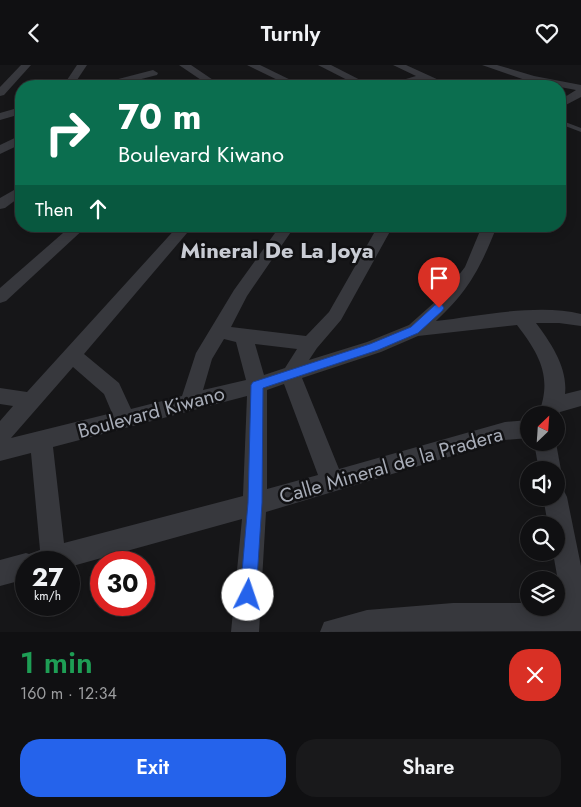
<!DOCTYPE html>
<html lang="en">
<head>
<meta charset="utf-8">
<style>
	body { margin:0; font-family:Jost,sans-serif; background:#19191b; color:#f1f3f6; height:100vh; display:flex; flex-direction:column; font-size:19px; white-space:nowrap }
	* { box-sizing:border-box; margin:0 }
	p { font-size:16px; color:#9c9d9f }
	.icon { flex:none; width:28px; height:28px; fill:none; stroke:currentColor; stroke-width:2; stroke-linecap:round; stroke-linejoin:round }
	.map { position:relative; height:567px; overflow:hidden }
	.drawer { display:flex; flex-direction:column; background:#101012; flex:1 }
	.drawer>* { flex:none }
	.banner { position:absolute; left:15px; top:15px; width:551px; height:152px; border-radius:20px; box-shadow:0 2px 12px #0003,0 0 0 1px #303032; background:#0b6e4f; color:#fff; overflow:hidden }
	.needle { width:32px; rotate:25deg }
	.tools { position:absolute; left:520px; top:341px; display:grid; gap:10px }
	.tools a { display:grid; place-items:center; width:45px; height:45px; border-radius:50%; background:#101012; box-shadow:0 2px 12px #0003,0 0 0 1px #303032; font-size:25px }
	.speed { position:absolute; left:15px; top:486px; display:flex; gap:10px; font-size:25px; font-weight:700; text-align:center }
	.speed>* { display:grid; place-content:center; width:65px; height:65px; border-radius:50%; background:#101012; box-shadow:0 2px 12px #0003,0 0 0 1px #303032; line-height:1 }
	.speed small { font-size:12px; font-weight:400 }
	.speed .limit { border:8px solid #d22; background:#fff; color:#111 }
	.pin { position:absolute; display:grid; place-items:center; width:42px; height:42px; color:#fff; margin:-51px -21px; border-radius:50% 50% 50% 0; rotate:-45deg; box-shadow:0 0 5px #0007 }
	.pin .icon { rotate:45deg }
	.me { position:absolute; width:55px; margin:-28px; rotate:4deg; stroke-linejoin:round; filter:drop-shadow(0 0 4px #0008) }
	.turn { display:flex; align-items:center; gap:18px; height:105px; padding:0 20px; font-size:22px }
	.turn .icon { width:65px; height:65px; stroke-width:2.5 }
	.turn b { display:block; font-size:35px; line-height:42px }
	.then { display:flex; align-items:center; height:48px; padding:0 20px; background:#0003; gap:10px; font-size:19px }
	.round { display:grid; place-items:center; flex:none; width:52px; height:52px; border-radius:20px; background:#19191b }
	.headline { display:flex; align-items:center; justify-content:space-between; height:85px; padding:0 20px }
	h1 { font-size:30px; font-weight:600; line-height:38px; color:#1e9e55 }
	.action { display:flex; gap:10px; margin-top:auto; padding:10px 20px }
	.action a { flex:1; height:58px; border-radius:20px; background:#2563eb; color:#fff; font-size:20px; font-weight:600; line-height:58px; text-align:center }
	.action a+a { background:#19191b; color:#f1f3f6 }
	header { display:flex; justify-content:space-between; align-items:center; height:65px; padding:0 20px; background:#101012; font-size:22px; font-weight:600 }
	.map>svg:first-child { display:block }
</style>
</head>
<body>
<header><svg class="icon" aria-label="back" viewBox="0 0 24 24"><path d="M15 5l-7 7 7 7"/></svg>Turnly<svg class="icon" aria-label="heart" viewBox="0 0 24 24"><path d="M12 20l-8-8c-3-5 5-10 8-4 3-6 11-1 8 4z"/></svg></header>
<div class="map">
<svg width="581" height="567" viewBox="0 0 581 567">
	<rect width="100%" height="100%" fill="#161618"/>
	<g fill="none" stroke-linecap="round" stroke-linejoin="round">
		<polygon fill="#37383d" fill-rule="evenodd" points="560,55 581,63 581,67 560,59"/>
		<g fill="#37383d" fill-rule="evenodd">
			<polygon points="21,0 31,0 4,30 0,31 0,22"/>
			<polygon points="77,0 87,0 73,21 63,21"/>
			<polygon points="179,0 191,0 222,21 210,21"/>
			<polygon points="247,0 260,0 303,21 290,21"/>
			<polygon points="318,0 331,0 372,21 359,21"/>
			<polygon points="393,0 406,0 452,21 439,21 425,15 404,21 388,21 389,19 416,11"/>
			<polygon points="482,0 497,0 534,11 581,20 581,32 560,43 560,35 576,25 528,16"/>
			<polygon points="153,5 158,8 157,10 114,21 98,21 99,19"/>
			<polygon points="21,42 21,49 0,55 0,48"/>
			<polygon points="21,70 21,79 0,89 0,80"/>
			<polygon points="21,121 21,131 5,143 0,144 0,133"/>
			<polygon points="71,161 87,161 6,236 0,238 0,223"/>
			<path d="M 178,161 L 193,161 L 84,289 L 119,318 L 131,344 L 182,331 L 196,288 L 234,225 L 280,161 L 295,161 L 247,231 L 231,262 L 306,271 L 329,247 L 378,161 L 393,161 L 341,255 L 317,283 L 309,295 L 367,277 L 409,260 L 445,228 L 465,202 L 482,161 L 497,161 C 480,203 470,224 436,256 C 479,251 539,238 581,249 L 581,261 L 559,258 L 536,258 C 551,278 568,303 565,329 L 581,325 L 581,341 L 560,347 L 556,354 L 556,350 L 538,350 C 553,313 540,290 517,260 L 418,271 L 381,287 L 302,313 L 339,404 L 505,357 L 529,355 L 529,373 L 505,375 L 266,447 L 259,567 L 231,567 L 242,454 L 69,502 L 69,498 L 26,498 L 26,514 L 0,521 L 0,495 L 26,488 L 29,489 L 40,485 L 31,388 L 0,396 L 0,356 L 13,341 L 0,339 L 0,323 L 27,327 ZM 224,274 L 236,277 L 246,315 L 203,325 L 212,294 ZM 255,279 L 297,284 L 285,303 L 264,310 ZM 73,302 L 104,329 L 112,348 L 11,373 ZM 284,319 L 318,410 L 267,424 L 267,325 ZM 247,331 L 243,431 L 64,478 L 53,382 Z"/>
			<polygon points="534,378 556,378 561,405 558,412 556,413 556,405 539,405"/>
			<polygon points="556,421 563,424 567,432 581,501 581,566 320,567 324,557 367,545 453,538 529,538 529,542 556,542 556,538 562,538 553,488 556,488 556,460 548,460 543,432 556,432"/>
		</g>
	</g>
	<polygon fill="#2563eb" stroke="#184099" points="439,239 442,240 444,243 442,246 418,268 378,285 263,323 262,438 256,530 254,536 248,538 242,536 240,530 248,438 251,320 253,317 370,279 411,262 435,240"/>
	<g text-anchor="middle" stroke-width="5" stroke-linejoin="round" paint-order="stroke">
		<g font-size="20" fill="#a8adb8" stroke="#111113">
			<text transform="translate(151 347) rotate(-15)" y="7">Boulevard Kiwano</text>
			<text transform="translate(391 400) rotate(-16)" y="7">Calle Mineral de la Pradera</text>
		</g>
		<g font-size="22" font-weight="bold" fill="#c9ccd4" stroke="#111113">
			<text x="277" y="193">Mineral De La Joya</text>
		</g>
	</g>
</svg>
<div class="tools">
<a><svg class="needle" viewBox="-14 -14 28 28"><path d="M0-13l5 13h-10z" fill="#e53935"/><path d="M0 13l5-13h-10z" fill="#9c9d9f"/></svg></a>
<a><svg class="icon" aria-label="sound" viewBox="0 0 24 24"><path d="M4 9h4l5-4v14l-5-4H4zM17 9q2 3 0 6"/></svg></a>
<a><svg class="icon" aria-label="search" viewBox="0 0 24 24"><circle cx="10" cy="10" r="6"/><path d="M15 15l6 6"/></svg></a>
<a><svg class="icon" aria-label="layers" viewBox="0 0 24 24"><path d="M12 4l9 5-9 5-9-5zM3 14l9 5 9-5"/></svg></a>
</div>
<div class="speed"><div>27<small>km/h</small></div><div class="limit">30</div></div>
<div class="pin" style="left:439px;top:243px;background:#d93025"><svg class="icon" aria-label="arrive" viewBox="0 0 24 24"><path d="M6 21V4h12l-3 4 3 4H6"/></svg></div>
<svg class="me" style="left:248px;top:530px" viewBox="-20 -20 40 40"><circle r="19" fill="#fff"/><path d="M0-13L10 11 0 6-10 11z" fill="#2563eb"/></svg>
<div class="banner">
<div class="turn"><svg class="icon" aria-label="right" viewBox="0 0 24 24"><path d="M7 20v-9h11M14 6l5 5-5 5"/></svg><div><b>70 m</b>Boulevard Kiwano</div></div>
<div class="then">Then<svg class="icon" aria-label="ahead" viewBox="0 0 24 24"><path d="M12 20V5M6 11l6-6 6 6"/></svg></div>
</div>
</div>
<section class="drawer">
<div class="headline"><div><h1>1 min</h1><p>160 m · 12:34</p></div><a class="round" style="background:#d93025;color:#fff"><svg class="icon" aria-label="close" viewBox="0 0 24 24"><path d="M6 6l12 12M18 6L6 18"/></svg></a></div>
<div class="action"><a>Exit</a><a>Share</a></div>
</section>
</body>
</html>
